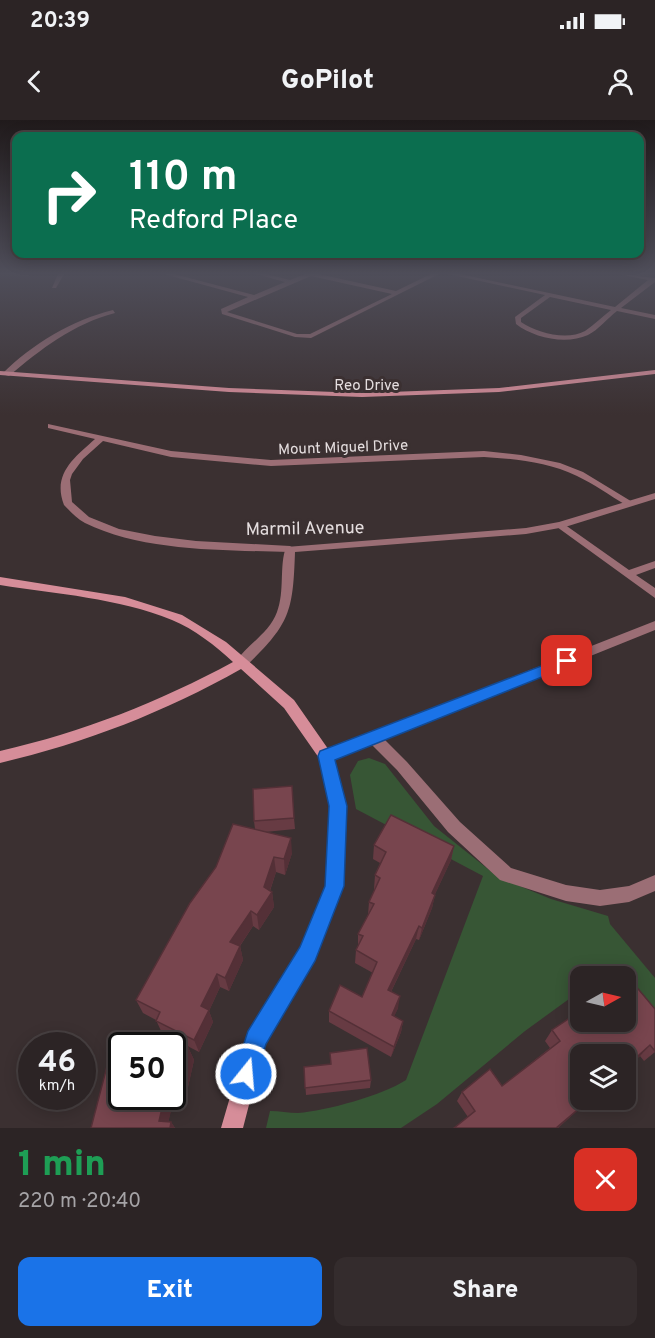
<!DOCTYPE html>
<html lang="en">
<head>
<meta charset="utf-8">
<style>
	body { margin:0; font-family:Overpass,sans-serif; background:#342c2d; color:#f1f3f6; height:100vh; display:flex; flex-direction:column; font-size:22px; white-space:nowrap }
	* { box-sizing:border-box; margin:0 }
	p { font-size:20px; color:#a6a4a7 }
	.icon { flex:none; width:33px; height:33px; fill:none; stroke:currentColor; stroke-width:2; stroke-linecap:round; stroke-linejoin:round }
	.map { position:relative; height:1008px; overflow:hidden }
	.side { display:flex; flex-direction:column; background:#2c2425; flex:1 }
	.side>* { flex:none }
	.top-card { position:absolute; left:12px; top:12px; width:632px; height:126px; border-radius:12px; box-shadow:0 3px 15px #0003,0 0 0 2px #484142; background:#0b6e4f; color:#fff; overflow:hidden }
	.needle { width:39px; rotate:82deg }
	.fabs { position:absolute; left:570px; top:846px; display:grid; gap:12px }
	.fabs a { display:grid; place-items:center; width:66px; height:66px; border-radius:12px; background:#2c2425; box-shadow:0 3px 15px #0003,0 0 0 2px #484142; font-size:30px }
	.speed { position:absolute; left:18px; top:912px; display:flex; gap:12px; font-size:30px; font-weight:700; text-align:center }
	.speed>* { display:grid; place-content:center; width:78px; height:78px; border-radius:50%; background:#2c2425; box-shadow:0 3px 15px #0003,0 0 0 2px #484142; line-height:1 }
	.speed small { font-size:15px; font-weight:400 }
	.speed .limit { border:3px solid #111; border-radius:9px; background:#fff; color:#111 }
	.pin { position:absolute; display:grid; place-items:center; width:51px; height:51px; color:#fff; margin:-26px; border-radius:12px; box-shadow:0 3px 9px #0006 }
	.me { position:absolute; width:66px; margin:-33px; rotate:17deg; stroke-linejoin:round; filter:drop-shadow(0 0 4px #0008) }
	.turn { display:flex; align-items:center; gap:21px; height:126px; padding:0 18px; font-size:27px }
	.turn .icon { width:78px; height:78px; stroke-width:2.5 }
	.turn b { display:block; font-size:42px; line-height:51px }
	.round { display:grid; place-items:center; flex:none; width:63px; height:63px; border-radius:12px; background:#342c2d }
	.summary { display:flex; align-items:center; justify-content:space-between; height:102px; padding:0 18px }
	h1 { font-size:36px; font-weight:800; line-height:45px; color:#1e9e55 }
	.cta { display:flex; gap:12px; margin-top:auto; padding:12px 18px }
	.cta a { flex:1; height:69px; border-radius:12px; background:#1a73e8; color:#fff; font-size:24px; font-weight:800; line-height:69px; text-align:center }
	.cta a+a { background:#342c2d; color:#f1f3f6 }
	.status { display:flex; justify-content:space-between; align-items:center; height:42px; padding:0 30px; background:#2c2425; direction:ltr }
	.status svg { height:16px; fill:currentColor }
	header { display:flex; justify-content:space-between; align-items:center; height:78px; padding:0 18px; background:#2c2425; font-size:27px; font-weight:800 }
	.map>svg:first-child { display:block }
</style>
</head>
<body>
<div class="status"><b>20:39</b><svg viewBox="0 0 49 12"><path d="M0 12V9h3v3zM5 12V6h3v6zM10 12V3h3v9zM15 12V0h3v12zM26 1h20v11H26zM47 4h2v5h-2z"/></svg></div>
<header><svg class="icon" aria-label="back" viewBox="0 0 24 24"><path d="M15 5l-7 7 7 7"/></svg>GoPilot<svg class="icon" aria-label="person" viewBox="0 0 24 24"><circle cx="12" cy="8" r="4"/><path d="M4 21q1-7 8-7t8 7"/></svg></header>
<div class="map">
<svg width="655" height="1008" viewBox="0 0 655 1008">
	<rect width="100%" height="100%" fill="#3b3031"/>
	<path fill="#375635" d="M 369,638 L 385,644 L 434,706 L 498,757 L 551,779 L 608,796 L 610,804 L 655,858 L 655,895 L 626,861 L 626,856 L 622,856 L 613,847 L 600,856 L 580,856 L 580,871 L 525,911 L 437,984 L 401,1008 L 266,1008 L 270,991 C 279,991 289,993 298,993 C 326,991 383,975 406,960 L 483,756 L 356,689 L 350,655 L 358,641 Z"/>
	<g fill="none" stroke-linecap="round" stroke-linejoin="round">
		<g fill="#9b6e75" fill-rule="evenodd">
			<polygon points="58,154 64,154 56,168 52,168"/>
			<path d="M 164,154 L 174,154 L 254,175 L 285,162 L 256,154 L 266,154 L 290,160 L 305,154 L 318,154 L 396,171 L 431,154 L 439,154 L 311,218 L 295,217 L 222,194 L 221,189 L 248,177 ZM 311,156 L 392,174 L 310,214 L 297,214 L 227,192 Z"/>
			<path d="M 448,154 L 460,154 L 615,187 L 648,160 L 618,154 L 655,158 L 655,162 L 621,188 L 655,195 L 655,199 L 617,191 C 608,198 598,210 588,215 C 566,225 534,218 516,204 L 515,197 L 545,175 ZM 550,177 L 611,190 C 603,196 594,205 585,211 C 567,221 537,213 521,202 L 521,198 Z"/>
			<path d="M 113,190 L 115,193 C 73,204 41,229 9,256 L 2,254 C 32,224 72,200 113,190 Z"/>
			<path d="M 48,304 L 171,331 L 271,340 L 484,331 L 521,335 L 560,343 L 583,352 L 634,383 L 632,385 L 626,385 C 609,375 594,364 577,356 C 547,342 516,339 484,337 L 271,346 L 171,337 L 103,321 L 83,339 L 72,354 L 70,360 L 72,382 L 89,397 L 119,409 L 155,416 L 196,421 L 290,426 L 295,429 L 290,432 C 225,430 144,432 85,403 C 77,399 70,391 64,385 C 52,354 74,338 95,319 L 48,308 Z"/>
			<polygon points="561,402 629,450 655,441 655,448 636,455 655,468 655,478 557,407 556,405"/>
			<polygon points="655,501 655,510 384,619 407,642 460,702 511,748 566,765 600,770 629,766 655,755 655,771 629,782 600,786 566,781 500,760 448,712 397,650 371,624 326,642 321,640 319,636 321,632"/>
		</g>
		<path fill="#9b6e75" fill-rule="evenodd" d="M 655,373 L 655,379 L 565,407 L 526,414 L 295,432 C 293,492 290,504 246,546 L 236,546 L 235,543 C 247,524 269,514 277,492 C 285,471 279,446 286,427 L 526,408 L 559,402 Z"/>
		<g fill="#d68d99" fill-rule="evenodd">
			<polygon points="655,250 655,254 499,272 362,277 229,272 0,255 0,251 229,268 362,273 499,268"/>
			<path d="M 0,457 L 125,477 L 182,495 L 226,522 L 294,580 L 333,636 L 346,686 L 343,766 L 314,840 L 265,923 L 243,1008 L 221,1008 L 249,912 L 301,828 L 327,766 L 330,686 L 319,638 L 284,588 L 241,549 C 165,592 85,623 0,643 L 0,631 C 83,612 159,582 233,542 C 216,526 194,509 172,500 C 118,478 57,474 0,465 Z"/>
		</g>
	</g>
	<g fill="#673b43">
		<polygon points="294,698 295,709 265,712 292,733 285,755 276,752 270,771 272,772 274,787 259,810 253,806 240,826 243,840 229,871 220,867 209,891 213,902 199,932 162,913 156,900 143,893 136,880 255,709 254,701"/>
		<polygon points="374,725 454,726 451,740 435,774 432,788 419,820 416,819 391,872 398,888 394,896 403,901 401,912 391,937 329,902 329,891 362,877 373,853 355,843 356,830 358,827 358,814 368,795 369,782 375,769 374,769 375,755 380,743 373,739"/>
		<polygon points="655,889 655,932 644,941 640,936 630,944 635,950 626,959 626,934 580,934 580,956 575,961 589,980 558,1008 454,1008 468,997 457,981 462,972 502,966 550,928 545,921 552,910 580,902"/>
		<polygon points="145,921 188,927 194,940 186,976 175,974 168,1002 171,1002 175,1008 91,1008 113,923 133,926 122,926 122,976 172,976 172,926 144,926"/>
		<polygon points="330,933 371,960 370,968 306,975 304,947 330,944"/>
	</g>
	<g fill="#543037">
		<polygon points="291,718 292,733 285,755 284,739"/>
		<polygon points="454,726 451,740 429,787 432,773"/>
		<polygon points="274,737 276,752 267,779 272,772 274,787 259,810 257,795 264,767"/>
		<polygon points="435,775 432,788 419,820 422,808"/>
		<polygon points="251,791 253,806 233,836 230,822"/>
		<polygon points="419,806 416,819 386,882 388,870"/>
		<polygon points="240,826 243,840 229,871 225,858"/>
		<polygon points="217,854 220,867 209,891 213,902 199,932 194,920 201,886"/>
		<polygon points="400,876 398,888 390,906 392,895"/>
		<polygon points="403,901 401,912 391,937 394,927"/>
		<polygon points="650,925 640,936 626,948 626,947"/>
		<polygon points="188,927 194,940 186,976 180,965"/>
		<polygon points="580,953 580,956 565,968 573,958"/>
		<polygon points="172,971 175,974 167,1008 159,1001 165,976 172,976"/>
		<polygon points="589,980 558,1008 556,1008"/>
		<polygon points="171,1002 175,1008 170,1008"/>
	</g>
	<g fill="#78454e" stroke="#543037" stroke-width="1.5">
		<polygon points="292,666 294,698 254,701 253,669"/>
		<polygon points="391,695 454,726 432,773 435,775 422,808 419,806 388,870 400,876 392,895 403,901 394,927 329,891 340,865 362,877 377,842 356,830 363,816 358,814 374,784 369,782 380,758 375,755 386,732 374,725"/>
		<polygon points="233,704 291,718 284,739 274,737 264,767 272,772 257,795 251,791 230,822 240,826 225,858 217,854 201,886 209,890 194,920 156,901 160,892 136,880 190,783 216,747"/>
		<polygon points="634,864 655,889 655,931 650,925 630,943 635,950 626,957 626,934 580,934 580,953 573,958 580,969 580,980 589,980 556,1008 454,1008 475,991 462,972 490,949 502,966 560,921 552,910 580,891 580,902 626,902 626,871"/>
		<polygon points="145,921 188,927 180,965 172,964 172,926 144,926"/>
		<polygon points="113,923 133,926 122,926 122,976 165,976 159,1001 171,1002 170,1008 91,1008"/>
		<polygon points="367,928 371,960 305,968 304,947 331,944 330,933"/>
	</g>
	<linearGradient id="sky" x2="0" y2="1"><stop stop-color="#201a1b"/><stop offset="0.52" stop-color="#4f4e5a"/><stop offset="1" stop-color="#4f4e5a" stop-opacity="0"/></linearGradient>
	<rect width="655" height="295" fill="url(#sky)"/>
	<polygon fill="#1a73e8" stroke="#114b97" stroke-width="1.5" points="567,536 574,541 572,545 335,640 347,686 344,766 315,841 266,924 254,963 246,966 237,963 234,954 248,911 300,827 325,766 329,686 318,636 320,631"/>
	<g text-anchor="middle" stroke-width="6" stroke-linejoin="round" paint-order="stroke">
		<g font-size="15" fill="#e5dedf" stroke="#3b3031">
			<text x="367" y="270">Reo Drive</text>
			<text transform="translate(343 327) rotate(-2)" y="5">Mount Miguel Drive</text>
		</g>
		<g font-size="18" fill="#e5dedf" stroke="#3b3031">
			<text transform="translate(305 408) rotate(-1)" y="6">Marmil Avenue</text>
		</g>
	</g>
</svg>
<div class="fabs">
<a><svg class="needle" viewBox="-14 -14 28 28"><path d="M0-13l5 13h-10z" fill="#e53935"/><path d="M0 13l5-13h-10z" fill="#a6a4a7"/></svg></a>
<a><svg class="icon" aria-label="layers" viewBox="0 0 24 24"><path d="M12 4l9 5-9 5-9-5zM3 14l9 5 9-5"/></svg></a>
</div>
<div class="speed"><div>46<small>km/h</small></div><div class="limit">50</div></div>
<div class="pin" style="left:567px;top:541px;background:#d93025"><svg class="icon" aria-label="arrive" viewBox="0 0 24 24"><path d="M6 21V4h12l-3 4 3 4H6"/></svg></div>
<svg class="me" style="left:246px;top:954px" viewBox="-20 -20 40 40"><circle r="17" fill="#1a73e8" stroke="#fff" stroke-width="3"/><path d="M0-11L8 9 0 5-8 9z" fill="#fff"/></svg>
<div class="top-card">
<div class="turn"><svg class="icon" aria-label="right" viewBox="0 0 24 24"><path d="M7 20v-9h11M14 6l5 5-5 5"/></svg><div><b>110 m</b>Redford Place</div></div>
</div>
</div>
<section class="side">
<div class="summary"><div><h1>1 min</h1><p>220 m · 20:40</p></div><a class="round" style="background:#d93025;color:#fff"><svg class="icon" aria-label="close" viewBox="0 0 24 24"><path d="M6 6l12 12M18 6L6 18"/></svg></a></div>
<div class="cta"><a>Exit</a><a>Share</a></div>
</section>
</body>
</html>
